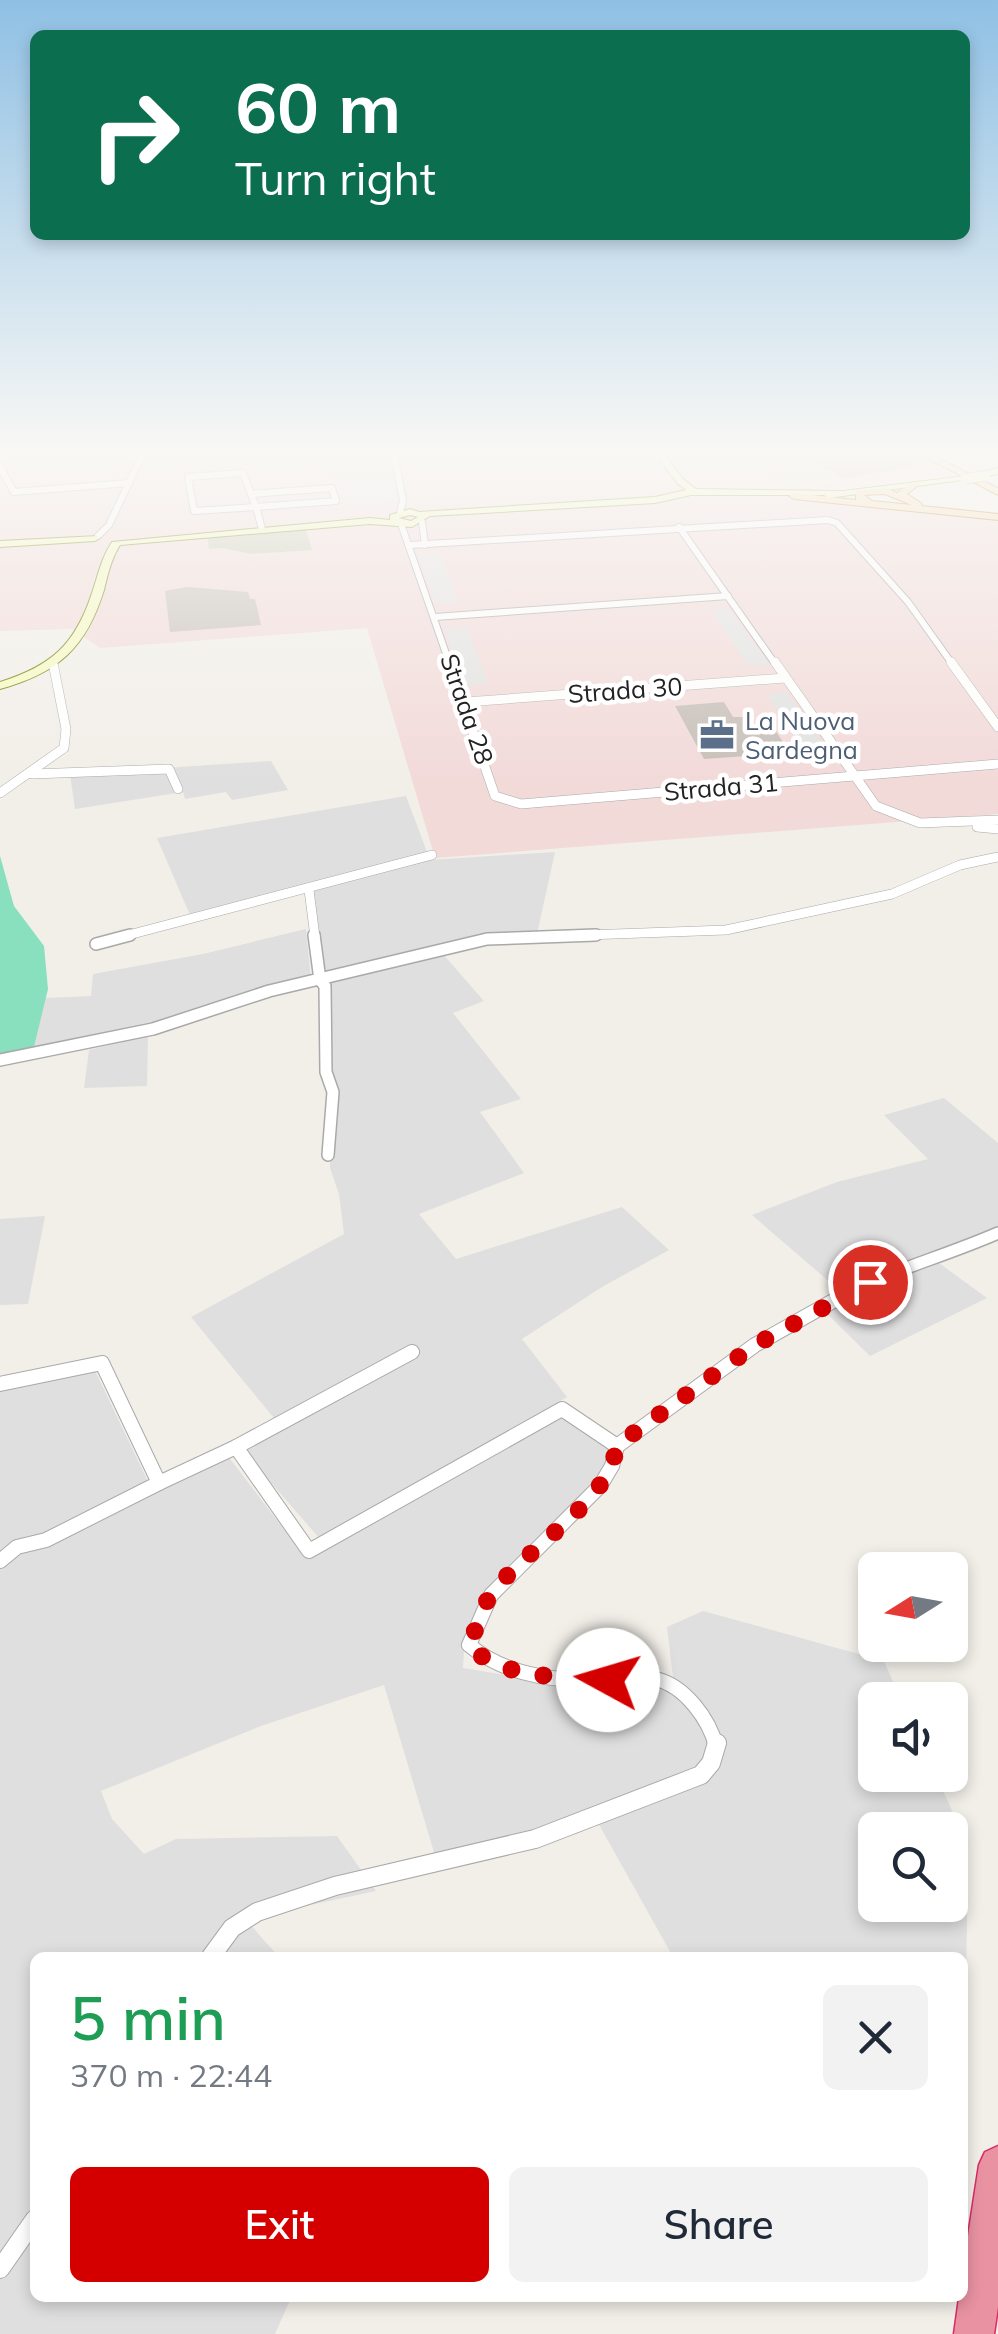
<!DOCTYPE html>
<html lang="en">
<head>
<meta charset="utf-8">
<style>
	body { margin:0; font-family:Mulish,sans-serif; background:#f2f2f3; color:#1f2937; height:100vh; display:flex; flex-direction:column; font-size:38px; white-space:nowrap }
	* { box-sizing:border-box; margin:0 }
	p { font-size:32px; color:#747a83 }
	.icon { flex:none; width:55px; height:55px; fill:none; stroke:currentColor; stroke-width:2; stroke-linecap:round; stroke-linejoin:round }
	.map { position:relative; flex:1; overflow:hidden }
	.side { position:absolute; left:30px; top:1952px; width:938px; height:350px; display:flex; flex-direction:column; background:#fff; border-radius:15px; box-shadow:0 5px 15px #0003 }
	.side>* { flex:none }
	.top-card { position:absolute; left:30px; top:30px; width:940px; height:210px; border-radius:15px; box-shadow:0 5px 15px #0003; background:#0b6e4f; color:#fff; overflow:hidden }
	.needle { width:65px; rotate:259deg }
	.fabs { position:absolute; left:858px; top:1552px; display:grid; gap:20px }
	.fabs a { display:grid; place-items:center; width:110px; height:110px; border-radius:15px; background:#fff; box-shadow:0 5px 15px #0003; font-size:50px }
	.pin { position:absolute; display:grid; place-items:center; width:85px; height:85px; color:#fff; margin:-42px; border:5px solid #fff; border-radius:50%; box-shadow:0 2px 10px #0007 }
	.me { position:absolute; width:110px; margin:-55px; rotate:276deg; stroke-linejoin:round; filter:drop-shadow(0 0 8px #0008) }
	.turn { display:flex; align-items:center; gap:35px; height:210px; padding:0 40px; font-size:45px }
	.turn .icon { width:130px; height:130px; stroke-width:2.5 }
	.turn b { display:block; font-size:70px; line-height:85px }
	.round { display:grid; place-items:center; flex:none; width:105px; height:105px; border-radius:15px; background:#f2f2f3 }
	.overview { display:flex; align-items:center; justify-content:space-between; height:170px; padding:0 40px }
	h1 { font-size:60px; font-weight:600; line-height:75px; color:#1e9e55 }
	.cta { display:flex; gap:20px; margin-top:auto; padding:20px 40px }
	.cta a { flex:1; height:115px; border-radius:15px; background:#d40000; color:#fff; font-size:40px; font-weight:600; line-height:115px; text-align:center }
	.cta a+a { background:#f2f2f3; color:#1f2937 }
	.map>svg:first-child { display:block }
</style>
</head>
<body>
<div class="map">
<svg width="998" height="2334" viewBox="0 0 998 2334">
	<rect width="100%" height="100%" fill="#f2efe9"/>
	<g fill="#e0dfdf" fill-rule="evenodd">
		<polygon points="271,761 288,790 232,800 226,792 185,799 183,792 75,809 70,774"/>
		<polygon points="406,796 427,852 190,915 157,838"/>
		<polygon points="555,852 537,934 325,977 313,891 429,860"/>
		<polygon points="306,929 311,979 189,1016 33,1051 45,998 91,996 93,974 203,954"/>
		<polygon points="442,953 484,1001 453,1013 521,1099 480,1112 524,1173 419,1214 456,1259 622,1207 669,1250 602,1287 522,1339 567,1397 320,1539 240,1447 278,1423 191,1317 344,1234 339,1194 330,1168 332,1076 325,984"/>
		<polygon points="148,1035 147,1086 84,1088 89,1050"/>
		<polygon points="944,1098 998,1143 998,1227 951,1250 928,1255 987,1298 870,1356 816,1303 840,1291 752,1215 837,1182 928,1159 884,1115"/>
		<polygon points="45,1216 28,1304 0,1305 0,1219"/>
		<path d="M 89,1358 L 152,1490 L 227,1455 L 306,1558 L 562,1418 L 617,1455 L 578,1505 L 482,1600 L 465,1633 L 463,1668 L 555,1683 L 617,1689 L 673,1677 L 667,1627 L 703,1611 L 884,1661 L 901,1700 L 875,1700 L 875,1775 L 936,1775 L 958,1824 L 968,1864 L 966,1977 L 963,1979 L 962,1958 L 673,1957 L 592,1812 L 436,1859 L 384,1685 L 261,1726 L 101,1791 L 112,1819 L 144,1854 L 176,1839 L 337,1836 L 376,1891 L 245,1919 L 279,1957 L 35,1958 L 35,2298 L 291,2298 L 275,2334 L 0,2334 L 0,1382 ZM 875,1830 L 950,1830 L 950,1905 L 875,1905 Z"/>
	</g>
	<polygon fill="#f2dad9" points="0,453 918,453 961,474 846,488 761,492 998,519 998,814 435,858 367,628 100,648 73,629 0,631"/>
	<polygon fill="#c7c7b4" points="305,527 312,550 252,554 223,548 209,549 207,535"/>
	<polygon fill="#88e0be" points="0,856 14,906 44,946 48,989 33,1051 0,1057"/>
	<g fill="#e2e2e2">
		<polygon points="391,459 399,500 348,503 336,473 304,475 301,466"/>
		<polygon points="809,464 848,486 849,487 774,489 774,479 780,474"/>
		<polygon points="439,553 458,602 436,603 418,555"/>
		<polygon points="728,608 771,666 748,665 711,610"/>
		<polygon points="467,627 488,684 464,686 444,628"/>
		<polygon points="787,692 834,760 809,759 767,695"/>
	</g>
	<g fill="#c7bfb8">
		<polygon points="867,453 912,453 912,458 903,459 917,466 844,478 814,462"/>
		<polygon points="187,587 248,592 250,599 255,599 261,625 170,632 165,591"/>
		<polygon points="724,702 733,717 744,717 749,724 770,722 790,753 704,759 675,706"/>
	</g>
	<g fill="none" stroke-linecap="round" stroke-linejoin="round">
		<g stroke="#a9a9a9" stroke-width="8">
			<g id="street-far4">
				<polyline points="394,453 403,501 400,513"/>
				<polyline points="0,467 14,492 129,483"/>
				<polyline points="251,494 256,507"/>
				<polyline points="251,494 243,473 188,477 194,511 256,507"/>
				<polyline points="251,494 332,488 336,501 256,507"/>
				<polyline points="256,507 262,529"/>
				<polyline points="422,522 425,545"/>
				<polyline points="401,524 450,665"/>
				<polyline points="679,527 776,665"/>
				<polyline points="98,536 109,525 143,453"/>
				<polyline points="410,545 828,520 837,523 908,602 953,665"/>
				<polyline points="435,617 728,596"/>
			</g>
		</g>
		<g stroke="#a9a9a9" stroke-width="10">
			<g id="street-far3">
				<polyline points="449,662 495,796 521,804 998,764"/>
				<polyline points="775,662 876,806 920,823 998,820"/>
				<polyline points="951,662 998,727"/>
				<polyline points="466,702 785,678"/>
				<polyline points="32,774 169,769 178,789"/>
				<polyline points="0,793 64,748 66,729 53,663"/>
				<polyline points="977,827 998,829"/>
				<polyline points="309,890 315,937"/>
				<polyline points="121,937 432,855"/>
				<polyline points="530,937 726,930 892,894 960,865 998,857"/>
			</g>
		</g>
		<g stroke="#a9a9a9" stroke-width="14">
			<g id="street-far2">
				<polyline points="314,935 320,980 325,986 326,1072 333,1092 328,1155"/>
				<polyline points="96,944 130,935"/>
				<polyline points="0,1060 153,1029 269,991 487,939 596,935"/>
				<path d="M 852,1290 C 900,1268 950,1254 998,1233"/>
			</g>
		</g>
		<g stroke="#a9a9a9" stroke-width="16">
			<g id="street-far1">
				<polyline points="0,1384 102,1363 159,1483 236,1447 309,1551 562,1409 617,1446"/>
				<polyline points="617,1446 755,1345 858,1287"/>
				<path d="M 617,1446 L 612,1466 L 600,1486 L 491,1595 L 469,1645 C 509,1679 567,1682 617,1680 C 630,1679 643,1676 656,1679 C 685,1686 709,1719 716,1746"/>
				<polyline points="236,1447 412,1352"/>
				<polyline points="0,1561 17,1547 46,1540 159,1483"/>
			</g>
		</g>
		<g stroke="#a9a9a9" stroke-width="20">
			<g id="street">
				<polyline points="210,1958 232,1928 257,1912 335,1886 535,1839 701,1775 711,1763 717,1743"/>
				<polyline points="0,2269 35,2219"/>
			</g>
		</g>
		<g stroke="#707d05" stroke-width="2">
			<g id="secondary">
				<path d="M 655,453 L 663,453 L 683,479 L 696,489 L 843,491 L 965,476 L 970,479 L 828,498 L 824,495 L 691,495 L 655,503 L 430,516 L 412,527 L 370,524 L 120,545 C 111,559 108,574 104,590 C 86,648 58,673 0,689 L 0,682 C 51,666 75,645 92,593 C 98,576 101,558 112,542 L 370,518 L 390,520 L 390,515 L 410,509 L 419,512 L 655,497 L 686,490 L 677,483 ZM 410,515 L 418,517 L 411,521 L 399,518 Z"/>
				<polygon points="998,468 998,474 978,477 973,474"/>
				<polygon points="98,536 100,538 95,541 0,547 0,541"/>
			</g>
		</g>
		<g stroke="#a06b00" stroke-width="2">
			<g id="primary">
				<polygon points="918,453 928,453 998,488 998,495"/>
				<path d="M 912,482 L 920,484 L 907,494 L 921,503 L 922,506 L 998,514 L 998,520 L 794,499 L 789,496 L 794,493 L 856,500 L 856,491 L 886,488 L 897,493 ZM 885,494 L 912,505 L 872,501 L 864,495 Z"/>
			</g>
		</g>
		<g stroke="#dc2a67" stroke-width="3">
			<polygon id="highway" points="998,2146 998,2307 994,2334 954,2334 959,2298 962,2298 962,2275 979,2165 985,2152"/>
		</g>
		<use href="#street-far4" stroke="#fff" stroke-width="6"/>
		<use href="#street-far3" stroke="#fff" stroke-width="9"/>
		<use href="#street-far2" stroke="#fff" stroke-width="11"/>
		<use href="#street-far1" stroke="#fff" stroke-width="14"/>
		<use href="#street" stroke="#fff" stroke-width="18"/>
		<use href="#secondary" fill="#f7fabf" fill-rule="evenodd"/>
		<use href="#primary" fill="#fcd6a4" fill-rule="evenodd"/>
		<use href="#highway" fill="#e892a2" fill-rule="evenodd"/>
		<g stroke="#707d05" stroke-width="11" stroke-linecap="butt">
			<polyline id="secondary-bridge" points="965,479 984,476"/>
		</g>
		<use href="#secondary-bridge" stroke="#f7fabf" stroke-width="10"/>
	</g>
	<linearGradient id="sky" x2="0" y2="1"><stop stop-color="#8fc0e4"/><stop offset="0.58" stop-color="#f9f8f5"/><stop offset="1" stop-color="#f9f8f5" stop-opacity="0"/></linearGradient>
	<rect width="998" height="780" fill="url(#sky)"/>
	<g fill="none" stroke-linecap="round" stroke-linejoin="round">
		<path stroke="#d40000" stroke-width="18" stroke-dasharray="0 32.4" d="M 608,1680 C 565,1676 500,1680 469,1645 C 477,1629 480,1610 491,1595 C 521,1551 613,1500 616,1446 L 755,1345 L 870,1282"/>
	</g>
	<defs>
		<g id="office-bare" transform="scale(2.7)"><path d="M-6-3h4V-5.5h4V-3h4V5H-6ZM-1-4.5V-3h2v-1.5ZM-6 0V1H6V0Z" fill="#5c6f8a" stroke="#fff" stroke-width="2.5" paint-order="stroke"/></g>
	</defs>
	<g fill-rule="evenodd">
		<use href="#office-bare" x="717" y="735"/>
	</g>
	<g text-anchor="middle" stroke-width="9" stroke-linejoin="round" paint-order="stroke">
		<g font-size="25" fill="#222" stroke="#fff">
			<text transform="translate(625 690) rotate(-4)" y="9">Strada 30</text>
			<text transform="translate(467 709) rotate(71)" y="9">Strada 28</text>
			<text transform="translate(721 787) rotate(-5)" y="9">Strada 31</text>
		</g>
		<g font-size="25" fill="#4e5e75" stroke="#fff" text-anchor="start">
			<text x="745" y="730">La Nuova<tspan x="745" dy="29">Sardegna</tspan></text>
		</g>
	</g>
</svg>
<div class="fabs">
<a><svg class="needle" viewBox="-14 -14 28 28"><path d="M0-13l5 13h-10z" fill="#e53935"/><path d="M0 13l5-13h-10z" fill="#747a83"/></svg></a>
<a><svg class="icon" aria-label="sound" viewBox="0 0 24 24"><path d="M4 9h4l5-4v14l-5-4H4zM17 9q2 3 0 6"/></svg></a>
<a><svg class="icon" aria-label="search" viewBox="0 0 24 24"><circle cx="10" cy="10" r="6"/><path d="M15 15l6 6"/></svg></a>
</div>
<div class="pin" style="left:870px;top:1282px;background:#d93025"><svg class="icon" aria-label="arrive" viewBox="0 0 24 24"><path d="M6 21V4h12l-3 4 3 4H6"/></svg></div>
<svg class="me" style="left:608px;top:1680px" viewBox="-20 -20 40 40"><circle r="19" fill="#fff"/><path d="M0-13L10 11 0 6-10 11z" fill="#d40000"/></svg>
<div class="top-card">
<div class="turn"><svg class="icon" aria-label="right" viewBox="0 0 24 24"><path d="M7 20v-9h11M14 6l5 5-5 5"/></svg><div><b>60 m</b>Turn right</div></div>
</div>
<section class="side">
<div class="overview"><div><h1>5 min</h1><p>370 m · 22:44</p></div><a class="round"><svg class="icon" aria-label="close" viewBox="0 0 24 24"><path d="M6 6l12 12M18 6L6 18"/></svg></a></div>
<div class="cta"><a>Exit</a><a>Share</a></div>
</section>
</div>
</body>
</html>
